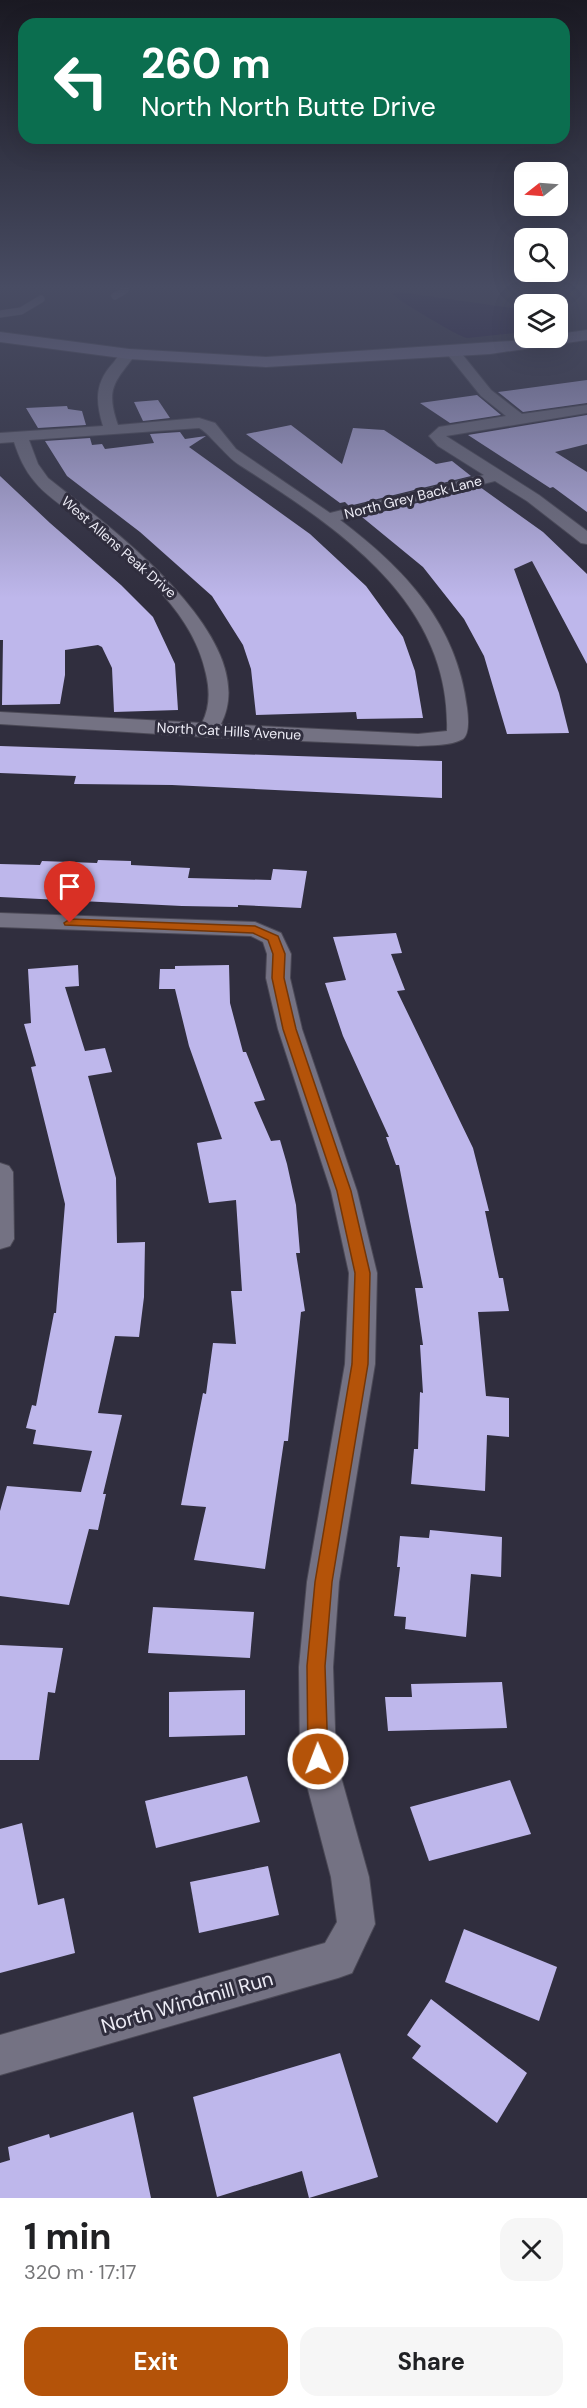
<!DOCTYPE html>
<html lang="en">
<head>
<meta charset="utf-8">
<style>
	body { margin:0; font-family:"DM Sans",sans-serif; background:#f6f6f6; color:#202124; height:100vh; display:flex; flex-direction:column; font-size:22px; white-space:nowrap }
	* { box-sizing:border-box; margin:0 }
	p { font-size:20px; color:#757577 }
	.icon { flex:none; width:33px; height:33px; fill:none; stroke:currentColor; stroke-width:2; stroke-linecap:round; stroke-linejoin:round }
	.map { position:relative; height:2198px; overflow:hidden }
	.side { display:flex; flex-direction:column; background:#fff; flex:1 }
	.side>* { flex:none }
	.guide { position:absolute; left:18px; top:18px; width:552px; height:126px; border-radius:18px; box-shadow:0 6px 24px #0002; background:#0b6e4f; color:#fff; overflow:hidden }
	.needle { width:39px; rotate:253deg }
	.controls { position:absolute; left:514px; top:162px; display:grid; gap:12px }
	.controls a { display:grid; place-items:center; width:54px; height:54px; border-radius:12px; background:#fff; box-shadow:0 6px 24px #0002; font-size:30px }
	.pin { position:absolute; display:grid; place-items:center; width:51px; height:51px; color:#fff; margin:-62px -26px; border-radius:50% 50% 50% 0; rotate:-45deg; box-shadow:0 0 6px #0007 }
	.pin .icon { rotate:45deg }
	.me { position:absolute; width:66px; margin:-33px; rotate:359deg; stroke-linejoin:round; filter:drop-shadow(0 0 4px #0008) }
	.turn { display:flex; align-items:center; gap:21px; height:126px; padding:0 24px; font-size:27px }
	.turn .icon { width:78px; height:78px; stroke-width:2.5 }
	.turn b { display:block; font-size:42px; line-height:51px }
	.round { display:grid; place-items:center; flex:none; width:63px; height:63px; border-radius:18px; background:#f6f6f6 }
	.summary { display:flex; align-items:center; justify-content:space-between; height:102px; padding:0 24px }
	h1 { font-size:36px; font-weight:700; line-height:45px }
	.button { display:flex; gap:12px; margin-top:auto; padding:12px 24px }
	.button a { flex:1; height:69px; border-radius:18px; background:#b45309; color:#fff; font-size:24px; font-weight:700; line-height:69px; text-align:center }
	.button a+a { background:#f6f6f6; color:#202124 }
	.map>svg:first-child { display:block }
</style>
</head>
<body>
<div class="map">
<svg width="587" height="2198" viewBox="0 0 587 2198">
	<rect width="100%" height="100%" fill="#302e3e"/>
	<path fill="#1c1139" d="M 399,292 L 525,310 L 525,332 L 467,338 C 457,336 401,302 392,294 Z"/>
	<g fill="#beb7eb">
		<polygon points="587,380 587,403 523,412 498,392"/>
		<polygon points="477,395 501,415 450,423 420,403"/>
		<polygon points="158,400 170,418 143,421 134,402"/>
		<polygon points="67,406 68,409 82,411 86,425 38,428 26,408"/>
		<polygon points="587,415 587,444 555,452 587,472 587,512 553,487 550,488 468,435"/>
		<polygon points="291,425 342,464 353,428 384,430 436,464 452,461 471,476 349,506 345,502 340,503 246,434"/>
		<polygon points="180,432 185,439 206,436 189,447 310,534 366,586 403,637 415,671 423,718 357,719 356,712 256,715 251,669 243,645 212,596 140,532 67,476 45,441 90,438 92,445 102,444 105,449 154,443 150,434"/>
		<polygon points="0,476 50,523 121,585 153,617 175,664 178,710 114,712 112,668 102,647 98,645 65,650 65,675 60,704 2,705 3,640 0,640"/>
		<polygon points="480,487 543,532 587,574 587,664 532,561 514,569 559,693 569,733 507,734 484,656 464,619 423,567 362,517"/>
		<polygon points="0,746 442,761 442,798 172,785 74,784 76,776 0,773"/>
		<polygon points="98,860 131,861 131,865 190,868 188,878 271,880 273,869 307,871 301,908 238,905 238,907 182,906 0,897 0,864 40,865 42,861 97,863"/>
		<polygon points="396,933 402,953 391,954 405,990 397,991 473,1148 489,1211 485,1211 499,1278 503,1278 509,1311 478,1312 486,1396 509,1398 509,1437 487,1435 485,1491 411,1484 414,1449 418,1449 420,1392 423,1393 420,1345 423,1345 415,1288 423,1288 399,1165 396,1165 386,1137 389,1137 343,1036 325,983 346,980 333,937"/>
		<polygon points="78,965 79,986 65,987 85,1051 105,1048 112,1072 88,1076 116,1178 117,1243 145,1242 144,1297 139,1337 115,1336 98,1413 122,1415 103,1494 106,1494 98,1530 89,1529 69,1605 0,1596 0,1511 7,1486 81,1492 92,1451 33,1444 36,1430 26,1428 32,1405 36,1406 54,1313 56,1313 65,1204 31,1067 36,1066 24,1024 31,1023 28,969"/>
		<polygon points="229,965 230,1003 243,1052 246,1052 265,1100 254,1102 271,1141 280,1140 287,1164 296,1205 300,1253 296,1253 305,1311 301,1312 288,1441 284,1441 265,1569 194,1560 206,1507 181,1505 203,1393 206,1394 213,1343 236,1344 231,1291 242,1291 236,1200 209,1203 197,1143 222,1139 189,1046 175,989 159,989 160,969 175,969 175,966"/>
		<polygon points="430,1530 502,1537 501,1577 471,1574 466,1637 405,1629 406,1617 394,1616 400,1567 397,1567 400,1536 429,1538"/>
		<polygon points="153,1607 254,1612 250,1658 148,1653"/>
		<polygon points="0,1645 63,1648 55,1693 48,1692 39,1760 0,1760"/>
		<polygon points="502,1682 507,1728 388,1731 385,1697 412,1697 411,1684"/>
		<polygon points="245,1690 245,1735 169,1737 169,1692"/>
		<polygon points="247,1776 260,1822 156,1848 145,1801"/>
		<polygon points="510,1780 531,1834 429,1861 410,1807"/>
		<polygon points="22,1823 38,1905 64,1898 75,1953 0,1973 0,1829"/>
		<polygon points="268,1866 279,1915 199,1933 190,1882"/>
		<polygon points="464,1929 557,1967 539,2021 445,1982"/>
		<polygon points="431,1999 527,2073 497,2123 412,2058 421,2046 407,2035"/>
		<polygon points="340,2053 378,2177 309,2198 302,2171 217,2197 193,2097"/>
		<polygon points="133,2112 151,2198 0,2198 0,2163 10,2160 8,2147 49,2134 50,2138"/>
	</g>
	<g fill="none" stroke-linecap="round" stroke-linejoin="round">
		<g stroke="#4b4956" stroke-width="8">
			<g id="lane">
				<polyline points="115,296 125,290"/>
				<polyline points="0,314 21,311 41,299"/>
			</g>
		</g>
		<g stroke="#4b4956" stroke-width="2">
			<g id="street">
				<path d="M 453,348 L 458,349 L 491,390 L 522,414 L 587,405 L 587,413 L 446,436 L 539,495 L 587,531 L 587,544 L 581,543 L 527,501 L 495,481 L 340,520 C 405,569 457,624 467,708 C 468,716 470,734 463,739 C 450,746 432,745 418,746 L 207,737 L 0,724 L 0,712 L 202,723 C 210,707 210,691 206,674 C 192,605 124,557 73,515 C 61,504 45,495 35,482 C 24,469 19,457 14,442 L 0,443 L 0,433 L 103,426 C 95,400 95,382 114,362 C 118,356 122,351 129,350 L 136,354 C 115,382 105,388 118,425 L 199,418 L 215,423 L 236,449 L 330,513 L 484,475 L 438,446 L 429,436 L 439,427 L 506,416 L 481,396 L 448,355 L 448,349 ZM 199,428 C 206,430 226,456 238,464 C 336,527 451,600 447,731 L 418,734 L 221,724 C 265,638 104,523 48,478 L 38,464 L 29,440 Z"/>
				<polygon points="0,913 255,922 281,933 291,954 290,978 302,1029 357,1191 377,1273 375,1364 339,1582 333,1667 336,1759 369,1877 375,1924 352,1973 338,1978 0,2075 0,2035 325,1943 337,1922 331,1877 300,1759 299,1667 307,1582 345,1364 349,1273 331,1191 278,1029 266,978 267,954 263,942 251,936 0,927"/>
				<polygon points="0,1163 9,1166 13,1172 14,1239 10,1246 0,1249"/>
			</g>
		</g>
		<g stroke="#4b4956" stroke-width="2">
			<polygon id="secondary" points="587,330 587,340 490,354 266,367 129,359 0,342 0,332 129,349 266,357 558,338 558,334"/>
		</g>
		<use href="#lane" stroke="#747283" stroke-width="7"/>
		<use href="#street" fill="#747283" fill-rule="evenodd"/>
		<use href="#secondary" fill="#7d7997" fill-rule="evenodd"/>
	</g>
	<linearGradient id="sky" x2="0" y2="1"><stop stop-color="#1a1922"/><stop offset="0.48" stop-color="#484c63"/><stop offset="1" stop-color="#484c63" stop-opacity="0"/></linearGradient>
	<rect width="587" height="598" fill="url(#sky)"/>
	<polygon fill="#b45309" stroke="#753606" stroke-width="1.5" points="70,919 255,926 278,936 285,954 284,978 296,1029 351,1191 370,1273 368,1364 332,1582 325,1666 328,1759 325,1765 318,1767 311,1765 308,1759 307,1666 315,1582 352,1364 355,1273 337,1191 283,1029 272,978 273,954 268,940 253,933 65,925 64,923"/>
	<g text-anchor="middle" stroke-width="6" stroke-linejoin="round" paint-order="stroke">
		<g font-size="14" fill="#ecebf5" stroke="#302e3e">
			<text transform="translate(413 497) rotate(-14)" y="5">North Grey Back Lane</text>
			<text transform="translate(119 547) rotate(41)" y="5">West Allens Peak Drive</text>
			<text transform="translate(229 731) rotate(3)" y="5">North Cat Hills Avenue</text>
		</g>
		<g font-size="20" fill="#ecebf5" stroke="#302e3e">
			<text transform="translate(187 2002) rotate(-16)" y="7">North Windmill Run</text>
		</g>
	</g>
</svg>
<div class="controls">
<a><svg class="needle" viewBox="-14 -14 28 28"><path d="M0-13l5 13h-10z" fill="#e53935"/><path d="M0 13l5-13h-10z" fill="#757577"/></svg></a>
<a><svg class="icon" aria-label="search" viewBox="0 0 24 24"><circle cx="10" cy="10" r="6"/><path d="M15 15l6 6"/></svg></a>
<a><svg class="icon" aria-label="layers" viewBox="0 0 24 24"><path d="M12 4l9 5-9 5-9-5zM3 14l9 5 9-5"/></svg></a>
</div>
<div class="pin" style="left:70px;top:923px;background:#d93025"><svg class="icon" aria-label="arrive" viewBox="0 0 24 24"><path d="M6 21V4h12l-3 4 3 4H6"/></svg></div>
<svg class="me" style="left:318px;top:1759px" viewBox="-20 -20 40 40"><circle r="17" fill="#b45309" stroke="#fff" stroke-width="3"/><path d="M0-11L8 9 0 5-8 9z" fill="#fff"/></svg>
<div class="guide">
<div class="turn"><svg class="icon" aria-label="left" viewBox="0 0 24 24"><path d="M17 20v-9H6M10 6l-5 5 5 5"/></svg><div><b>260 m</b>North North Butte Drive</div></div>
</div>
</div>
<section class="side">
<div class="summary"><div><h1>1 min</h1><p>320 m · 17:17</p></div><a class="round"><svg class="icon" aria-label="close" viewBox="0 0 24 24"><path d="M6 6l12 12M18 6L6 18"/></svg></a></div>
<div class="button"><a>Exit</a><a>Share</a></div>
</section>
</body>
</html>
